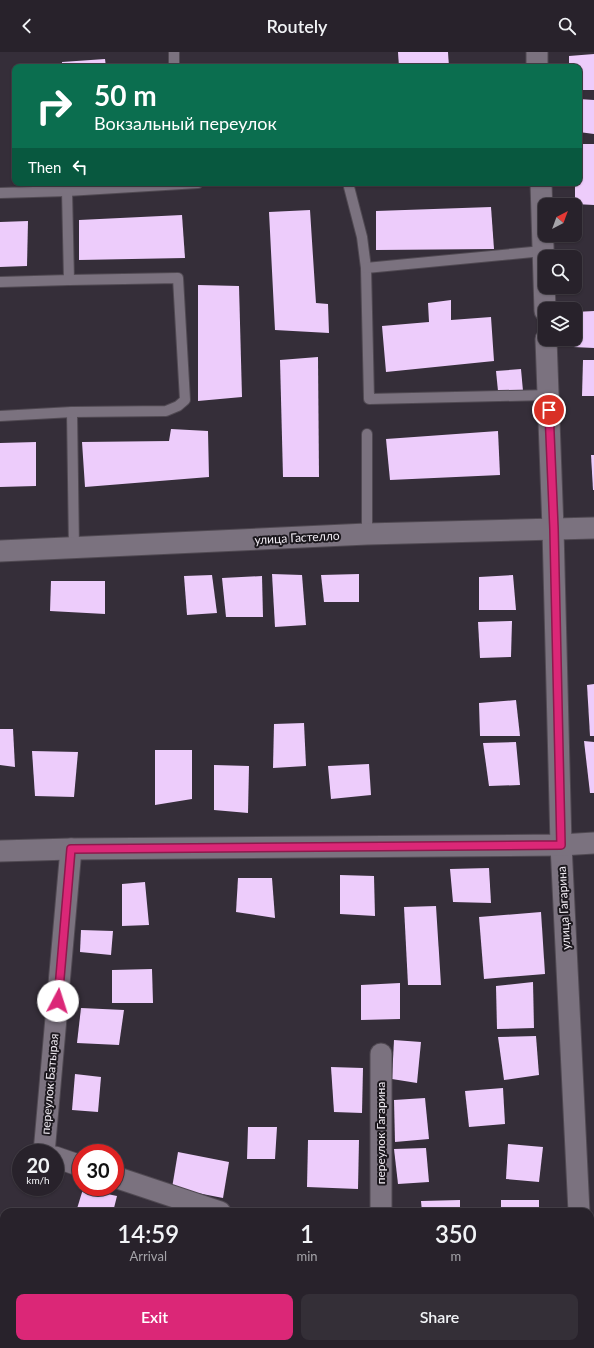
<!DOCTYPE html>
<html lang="en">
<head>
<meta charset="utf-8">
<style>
	body { margin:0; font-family:Lato,sans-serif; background:#342f37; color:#f1f3f6; height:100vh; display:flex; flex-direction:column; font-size:15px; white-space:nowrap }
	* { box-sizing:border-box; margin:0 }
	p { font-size:13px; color:#a5a4a9 }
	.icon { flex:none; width:22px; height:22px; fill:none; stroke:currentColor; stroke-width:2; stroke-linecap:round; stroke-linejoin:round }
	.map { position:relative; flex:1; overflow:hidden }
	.panel { position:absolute; left:0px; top:1156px; width:594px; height:140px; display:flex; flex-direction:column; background:#28222b; border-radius:12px 12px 0 0; box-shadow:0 1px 3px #0004,0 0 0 1px #443f47 }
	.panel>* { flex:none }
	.hud { position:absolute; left:12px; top:12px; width:570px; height:122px; border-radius:8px; box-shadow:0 1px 3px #0004,0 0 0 1px #443f47; background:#0b6e4f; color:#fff; overflow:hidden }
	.needle { width:26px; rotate:41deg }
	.buttons { position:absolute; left:538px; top:146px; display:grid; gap:8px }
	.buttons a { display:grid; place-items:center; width:44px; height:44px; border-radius:8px; background:#28222b; box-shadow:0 1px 3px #0004,0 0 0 1px #443f47; font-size:20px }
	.speed { position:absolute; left:12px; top:1092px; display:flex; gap:8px; font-size:20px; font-weight:700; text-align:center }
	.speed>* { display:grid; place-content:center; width:52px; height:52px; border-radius:50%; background:#28222b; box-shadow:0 1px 3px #0004,0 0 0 1px #443f47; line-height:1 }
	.speed small { font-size:10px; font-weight:400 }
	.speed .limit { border:6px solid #d22; background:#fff; color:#111 }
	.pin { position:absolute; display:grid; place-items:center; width:34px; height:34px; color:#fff; margin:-17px; border:2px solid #fff; border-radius:50%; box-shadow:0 1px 4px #0007 }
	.me { position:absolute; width:44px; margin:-22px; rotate:5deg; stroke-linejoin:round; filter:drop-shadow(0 0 3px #0008) }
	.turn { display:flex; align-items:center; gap:14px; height:84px; padding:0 16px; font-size:18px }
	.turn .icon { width:52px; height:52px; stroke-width:2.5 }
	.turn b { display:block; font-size:28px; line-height:34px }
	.then { display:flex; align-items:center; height:38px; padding:0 16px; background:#0003; gap:8px; font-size:15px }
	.eta { display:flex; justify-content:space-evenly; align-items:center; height:68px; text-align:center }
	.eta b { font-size:24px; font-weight:600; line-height:28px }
	.button { display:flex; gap:8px; margin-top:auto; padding:8px 16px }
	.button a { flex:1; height:46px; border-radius:8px; background:#db2777; color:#fff; font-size:16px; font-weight:600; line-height:46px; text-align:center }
	.button a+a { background:#342f37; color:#f1f3f6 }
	header { display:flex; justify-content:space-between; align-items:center; height:52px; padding:0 16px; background:#28222b; font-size:18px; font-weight:600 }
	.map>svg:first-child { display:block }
</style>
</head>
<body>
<header><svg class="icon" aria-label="back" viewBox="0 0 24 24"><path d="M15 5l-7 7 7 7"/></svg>Routely<svg class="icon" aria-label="search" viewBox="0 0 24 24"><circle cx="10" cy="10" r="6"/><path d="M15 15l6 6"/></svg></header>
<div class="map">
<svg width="594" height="1296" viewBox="0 0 594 1296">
	<rect width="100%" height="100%" fill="#352e39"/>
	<g fill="#edccfb">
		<polygon points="398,0 448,0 449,15 399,15"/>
		<polygon points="594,2 594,38 579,38 579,15 569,15 569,4"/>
		<polygon points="105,7 106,15 62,15 62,10"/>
		<polygon points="579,47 594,48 594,82 579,80"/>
		<polygon points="579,92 594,92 594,153 575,152 575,131 579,131"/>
		<polygon points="491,155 494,197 376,198 376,159"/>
		<polygon points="310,158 316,251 328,252 329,281 275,278 269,160"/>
		<polygon points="182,163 185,206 79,208 79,168"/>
		<polygon points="28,169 27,214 0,215 0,170"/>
		<polygon points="198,233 239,234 242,345 198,349"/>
		<polygon points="451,248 451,268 491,265 494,309 386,320 382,274 429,270 428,251"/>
		<polygon points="594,259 594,296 573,295 573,287 575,287 575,260"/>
		<polygon points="318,305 319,425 283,425 280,308"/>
		<polygon points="583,308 594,308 594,344 582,344"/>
		<polygon points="521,317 523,339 498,339 496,319"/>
		<polygon points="171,377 208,379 209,425 85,435 82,390 169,389"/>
		<polygon points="498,379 500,423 390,428 386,387"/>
		<polygon points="36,390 36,434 0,435 0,391"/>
		<polygon points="591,403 594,403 594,438 593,438"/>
		<polygon points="272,522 302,523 306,573 275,575"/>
		<polygon points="359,522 359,550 324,550 321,523"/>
		<polygon points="212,523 217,561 187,563 184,524"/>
		<polygon points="513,523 516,558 479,558 479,525"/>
		<polygon points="262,524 263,565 226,565 222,526"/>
		<polygon points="51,529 105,529 105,562 50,559"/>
		<polygon points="512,569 511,605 480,606 478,570"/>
		<polygon points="594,632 594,684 590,684 587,633"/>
		<polygon points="516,648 520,684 480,684 479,651"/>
		<polygon points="304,671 306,714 273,716 274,672"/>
		<polygon points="0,677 13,677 15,715 0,713"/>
		<polygon points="584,689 594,690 594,741 590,741"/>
		<polygon points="516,690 520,733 489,734 483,691"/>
		<polygon points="155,698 192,698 192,747 155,753"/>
		<polygon points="32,699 78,700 74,745 35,744"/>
		<polygon points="369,712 371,743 331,747 328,714"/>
		<polygon points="214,713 249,714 248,761 214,758"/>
		<polygon points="489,816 491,851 453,850 450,817"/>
		<polygon points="340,823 374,824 375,864 340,862"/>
		<polygon points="238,826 272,826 275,866 236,860"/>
		<polygon points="145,830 149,873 122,874 122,832"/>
		<polygon points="436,854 441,933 408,933 404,855"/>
		<polygon points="541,860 545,922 484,927 479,865"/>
		<polygon points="81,878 113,879 111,903 80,900"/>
		<polygon points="152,917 153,951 112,951 112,918"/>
		<polygon points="533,930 534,976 497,977 496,934"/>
		<polygon points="400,931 400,967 361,968 361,933"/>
		<polygon points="81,956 124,958 119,993 77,991"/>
		<polygon points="536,984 539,1023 504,1028 498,985"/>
		<polygon points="394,988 421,990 417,1031 392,1027"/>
		<polygon points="331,1015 363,1016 362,1061 334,1060"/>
		<polygon points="75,1022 101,1025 98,1060 72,1058"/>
		<polygon points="503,1036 505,1072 469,1075 465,1039"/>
		<polygon points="425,1046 429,1087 395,1090 394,1048"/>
		<polygon points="248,1075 277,1075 275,1107 247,1107"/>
		<polygon points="308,1088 359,1088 358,1137 307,1135"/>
		<polygon points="508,1092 543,1095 539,1130 506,1127"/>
		<polygon points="426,1096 429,1130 398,1132 394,1097"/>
		<polygon points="178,1100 229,1110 223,1146 172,1136"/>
		<polygon points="83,1137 117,1144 113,1160 76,1160"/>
		<polygon points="460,1148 460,1160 422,1160 421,1149"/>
		<rect x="501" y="1148" width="38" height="12"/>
		<rect x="4" y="1292" width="30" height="4"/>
		<polygon points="89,1292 121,1295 121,1296 89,1296"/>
		<polygon points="384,1292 420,1292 419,1296 383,1296"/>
		<polygon points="431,1292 463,1292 474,1294 473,1296 431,1296"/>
		<rect x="482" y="1292" width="49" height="4"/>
	</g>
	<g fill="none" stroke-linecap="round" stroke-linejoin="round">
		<g stroke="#504952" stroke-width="12">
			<g id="lane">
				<polyline points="174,0 174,15"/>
				<polyline points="348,131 362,185 366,216 369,347 548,343"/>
				<polyline points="0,141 67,139 198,131"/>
				<polyline points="366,216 543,199"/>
				<polyline points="0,230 69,228 67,139"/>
				<polyline points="72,360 74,497"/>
				<polyline points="0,364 72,360 166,359 178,354 185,348 178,226 69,228"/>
				<polyline points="367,382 367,482"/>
			</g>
		</g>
		<g stroke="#504952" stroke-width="23">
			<g id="street">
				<polyline points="537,0 537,15"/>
				<polyline points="541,131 545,259"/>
				<polyline points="546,287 553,477 561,793 579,1160"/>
				<polyline points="0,499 367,482 594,476"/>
				<polyline points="0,799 71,797 561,793 594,791"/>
				<polyline points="44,1101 71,797"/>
				<polyline points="55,1105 81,1114"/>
				<polyline points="115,1125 220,1160"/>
				<polyline points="381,1160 381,1002"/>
				<polyline points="0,1229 4,1230"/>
				<polyline points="219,1292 219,1296"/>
				<polyline points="237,1292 245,1296"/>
				<polyline points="375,1296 376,1292"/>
				<polyline points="579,1296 579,1292"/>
			</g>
		</g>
		<use href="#lane" stroke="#7b727f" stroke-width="10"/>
		<use href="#street" stroke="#7b727f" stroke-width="21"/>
	</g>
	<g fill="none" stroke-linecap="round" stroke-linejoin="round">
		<g stroke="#8e194d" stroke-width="10">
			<polyline id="route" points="58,949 71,797 561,793 554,477 549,358"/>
		</g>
		<use href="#route" stroke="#db2777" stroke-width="7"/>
	</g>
	<g text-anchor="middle" stroke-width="4" stroke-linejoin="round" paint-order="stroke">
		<g font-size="12" fill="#f0ebf2" stroke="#1b171d">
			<text transform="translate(297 486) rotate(-3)" y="4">улица Гастелло</text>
			<text transform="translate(564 856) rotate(-93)" y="4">улица Гагарина</text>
			<text transform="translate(50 1032) rotate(-85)" y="4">переулок Батырая</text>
			<text transform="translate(381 1081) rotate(-90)" y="4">переулок Гагарина</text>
		</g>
	</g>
</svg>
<div class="buttons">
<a><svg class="needle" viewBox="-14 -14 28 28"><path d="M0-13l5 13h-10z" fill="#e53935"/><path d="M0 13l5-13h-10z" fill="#a5a4a9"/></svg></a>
<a><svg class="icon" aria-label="search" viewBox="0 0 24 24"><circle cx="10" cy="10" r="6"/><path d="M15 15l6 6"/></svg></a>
<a><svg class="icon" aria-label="layers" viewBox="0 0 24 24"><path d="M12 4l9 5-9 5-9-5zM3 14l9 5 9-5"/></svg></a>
</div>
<div class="speed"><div>20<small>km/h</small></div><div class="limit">30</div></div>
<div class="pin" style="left:549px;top:358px;background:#d93025"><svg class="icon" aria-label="arrive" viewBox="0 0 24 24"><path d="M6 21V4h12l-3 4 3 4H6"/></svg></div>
<svg class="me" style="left:58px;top:949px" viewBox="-20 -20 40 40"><circle r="19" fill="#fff"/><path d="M0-13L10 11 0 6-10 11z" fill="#db2777"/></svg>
<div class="hud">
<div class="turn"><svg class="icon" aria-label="right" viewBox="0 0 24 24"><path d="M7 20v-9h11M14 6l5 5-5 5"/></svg><div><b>50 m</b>Вокзальный переулок</div></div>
<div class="then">Then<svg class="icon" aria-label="left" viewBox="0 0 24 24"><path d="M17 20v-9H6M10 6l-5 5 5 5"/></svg></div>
</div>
<section class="panel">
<div class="eta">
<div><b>14:59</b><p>Arrival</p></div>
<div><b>1</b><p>min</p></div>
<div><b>350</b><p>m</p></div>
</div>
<div class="button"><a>Exit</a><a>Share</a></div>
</section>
</div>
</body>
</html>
